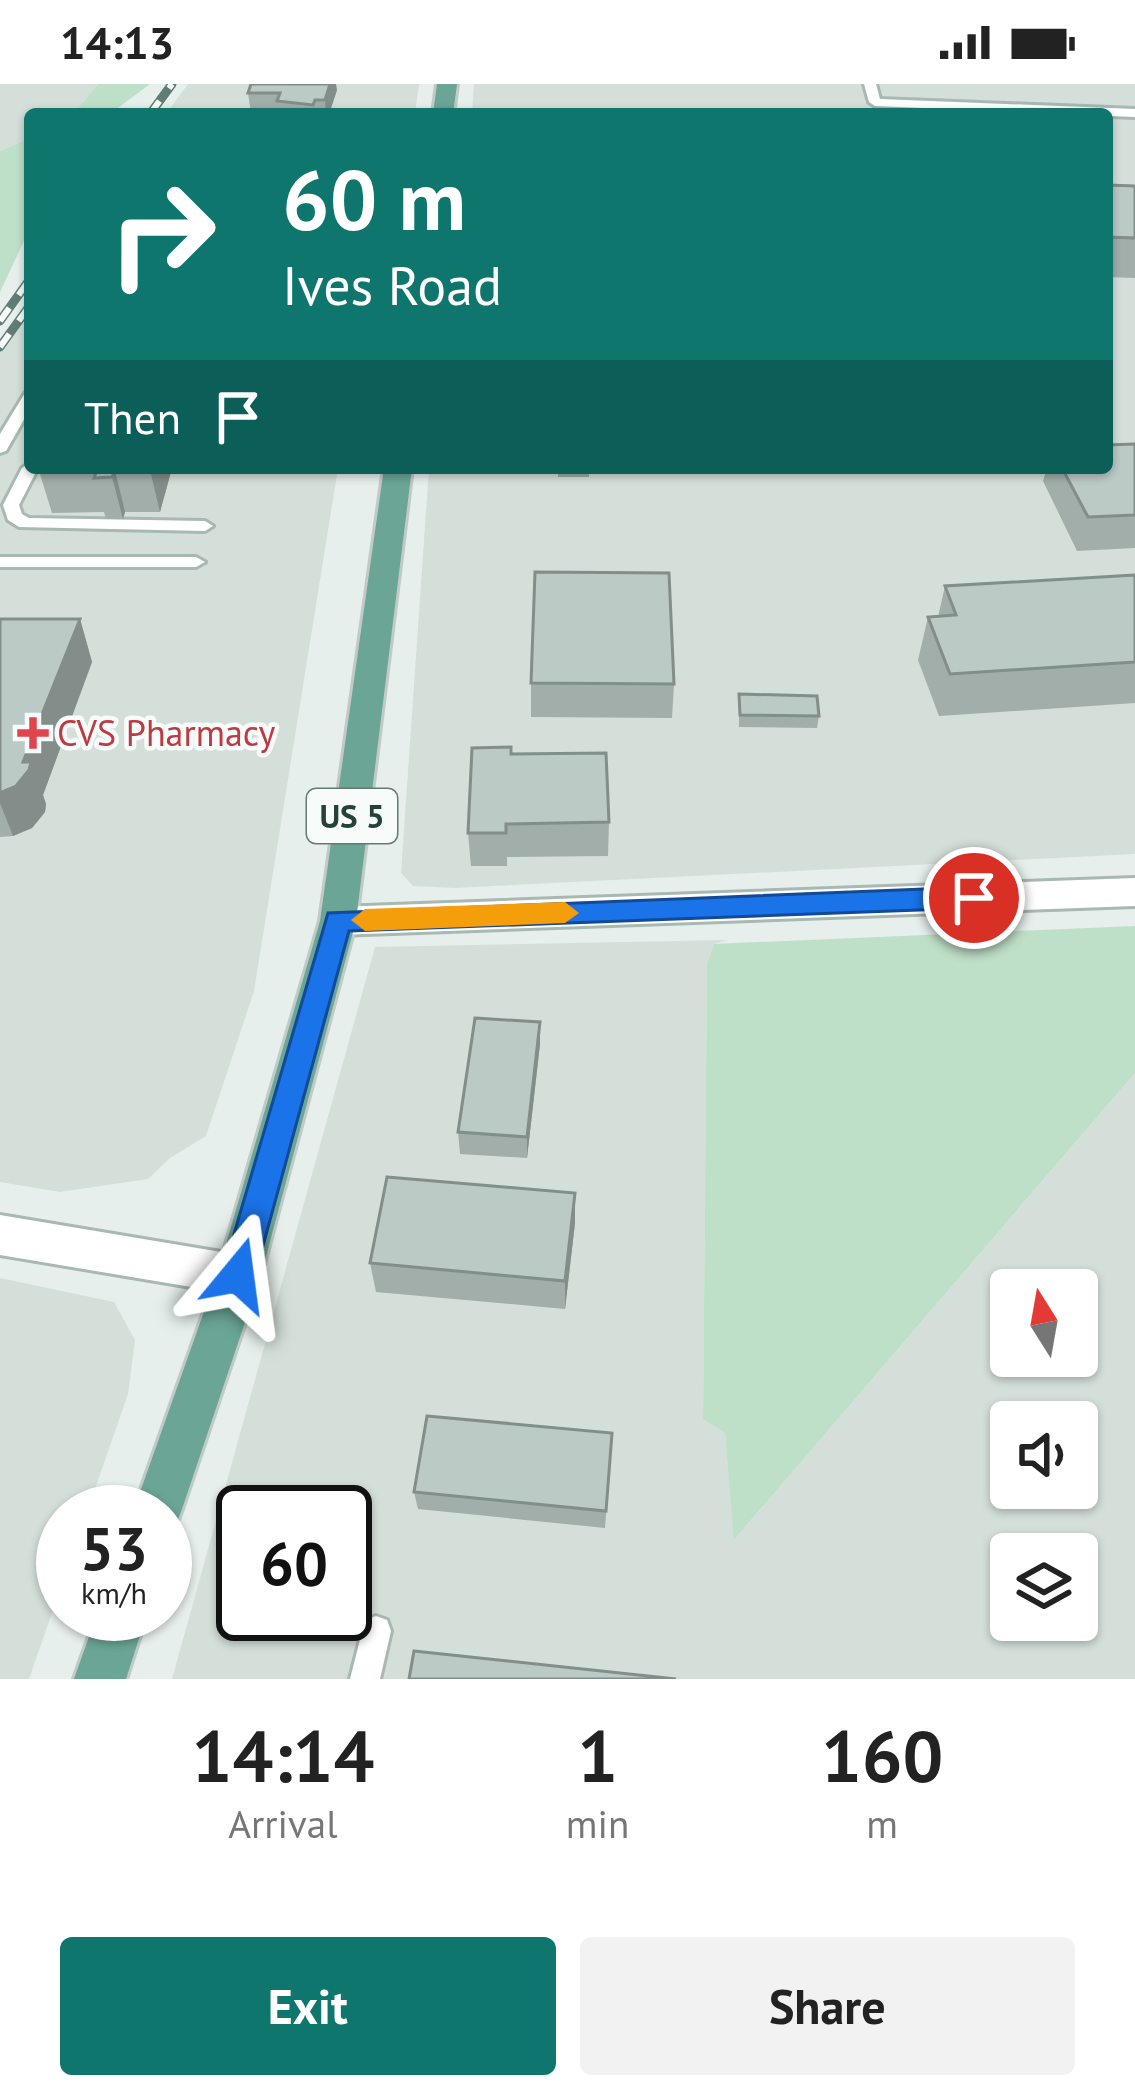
<!DOCTYPE html>
<html lang="en">
<head>
<meta charset="utf-8">
<style>
	body { margin:0; font-family:"PT Sans",sans-serif; background:#f2f2f2; color:#222; height:100vh; display:flex; flex-direction:column; font-size:45px; white-space:nowrap }
	* { box-sizing:border-box; margin:0 }
	p { font-size:39px; color:#767676 }
	.icon { flex:none; width:66px; height:66px; fill:none; stroke:currentColor; stroke-width:2; stroke-linecap:round; stroke-linejoin:round }
	.map { position:relative; height:1595px; overflow:hidden }
	.side { display:flex; flex-direction:column; background:#fff; flex:1 }
	.side>* { flex:none }
	.guide { position:absolute; left:24px; top:24px; width:1089px; height:366px; border-radius:12px; box-shadow:0 3px 9px #0004; background:#0f766e; color:#fff; overflow:hidden }
	.needle { width:78px; rotate:349deg }
	.fabs { position:absolute; left:990px; top:1185px; display:grid; gap:24px }
	.fabs a { display:grid; place-items:center; width:108px; height:108px; border-radius:12px; background:#fff; box-shadow:0 3px 9px #0004; font-size:60px }
	.speed { position:absolute; left:36px; top:1401px; display:flex; gap:24px; font-size:60px; font-weight:700; text-align:center }
	.speed>* { display:grid; place-content:center; width:156px; height:156px; border-radius:50%; background:#fff; box-shadow:0 3px 9px #0004; line-height:1 }
	.speed small { font-size:30px; font-weight:400 }
	.speed .limit { border:6px solid #111; border-radius:18px; background:#fff; color:#111 }
	.pin { position:absolute; display:grid; place-items:center; width:102px; height:102px; color:#fff; margin:-51px; border:6px solid #fff; border-radius:50%; box-shadow:0 3px 12px #0007 }
	.me { position:absolute; width:132px; margin:-66px; rotate:16deg; stroke-linejoin:round; filter:drop-shadow(0 0 9px #0008) }
	.turn { display:flex; align-items:center; gap:42px; height:252px; padding:0 60px; font-size:54px }
	.turn .icon { width:156px; height:156px; stroke-width:2.5 }
	.turn b { display:block; font-size:84px; line-height:102px }
	.then { display:flex; align-items:center; height:114px; padding:0 60px; background:#0003; gap:24px; font-size:45px }
	.eta { display:flex; justify-content:space-evenly; align-items:center; height:204px; text-align:center }
	.eta b { font-size:72px; font-weight:700; line-height:84px }
	.button { display:flex; gap:24px; margin-top:auto; padding:24px 60px }
	.button a { flex:1; height:138px; border-radius:12px; background:#0f766e; color:#fff; font-size:48px; font-weight:700; line-height:138px; text-align:center }
	.button a+a { background:#f2f2f2; color:#222 }
	.status { display:flex; justify-content:space-between; align-items:center; height:84px; padding:0 60px; background:#fff; direction:ltr }
	.status svg { height:33px; fill:currentColor }
	.map>svg:first-child { display:block }
</style>
</head>
<body>
<div class="status"><b>14:13</b><svg viewBox="0 0 49 12"><path d="M0 12V9h3v3zM5 12V6h3v6zM10 12V3h3v9zM15 12V0h3v12zM26 1h20v11H26zM47 4h2v5h-2z"/></svg></div>
<div class="map">
<svg width="1135" height="1595" viewBox="0 0 1135 1595">
	<rect width="100%" height="100%" fill="#e6efeb"/>
	<g fill="#d4dfda" fill-rule="evenodd">
		<polygon points="0,0 98,0 73,30 30,30 30,54 0,67"/>
		<polygon points="188,0 419,0 415,30 166,30"/>
		<polygon points="474,0 1135,0 1135,770 455,804 413,802 401,789 429,384 1107,384 1107,30 472,30"/>
		<polygon points="30,222 30,384 338,384 254,907 206,1052 170,1074 148,1095 60,1108 0,1098 0,264"/>
		<path d="M 727,856 L 714,860 L 707,879 L 703,1334 L 725,1349 L 735,1455 L 1135,989 L 1135,1595 L 172,1595 L 375,863 ZM 1011,1206 L 1077,1206 L 1077,1272 L 1011,1272 ZM 1011,1338 L 1077,1338 L 1077,1404 L 1011,1404 ZM 243,1428 L 345,1428 L 345,1530 L 243,1530 ZM 1011,1470 L 1077,1470 L 1077,1536 L 1011,1536 Z"/>
		<polygon points="0,1194 114,1218 135,1256 128,1310 87,1428 63,1428 63,1497 29,1595 0,1595"/>
	</g>
	<g fill="#bfe0c8">
		<polygon points="98,0 150,0 110,30 73,30"/>
		<polygon points="30,54 30,144 0,208 0,67"/>
		<polygon points="1135,842 1135,989 734,1456 725,1349 703,1335 707,879 714,860"/>
	</g>
	<g fill="none" stroke-linecap="round" stroke-linejoin="round">
		<g stroke="#a8b8b2" stroke-width="6">
			<g id="service">
				<polygon points="864,0 876,0 880,15 1135,25 1135,33 875,22 869,18"/>
				<polygon points="30,307 30,325 6,367 0,369 0,350 25,309"/>
				<polygon points="30,379 30,384 38,384 19,421 22,430 29,434 205,437 213,442 205,447 19,443 8,436 3,421 22,384"/>
				<polygon points="0,473 196,473 205,478 196,483 0,483"/>
				<polygon points="376,1532 387,1536 391,1547 380,1595 350,1595 365,1536"/>
			</g>
		</g>
		<g stroke="#a8b8b2" stroke-width="6">
			<polygon id="minor" points="1135,794 1135,822 338,851 325,847 320,837 325,827 338,823"/>
		</g>
		<g stroke="#a8b8b2" stroke-width="6">
			<polygon id="tertiary" points="0,1131 239,1171 255,1177 261,1191 255,1205 239,1211 0,1171"/>
		</g>
		<g stroke="#c2cac8" stroke-width="6">
			<g id="primary">
				<polygon points="437,0 457,0 453,30 433,30"/>
				<polygon points="384,384 412,384 356,837 261,1191 181,1428 174,1445 165,1449 165,1428 133,1428 217,1191 320,837"/>
				<polygon points="97,1530 147,1530 126,1595 74,1595"/>
			</g>
		</g>
		<use href="#service" fill="#fff" fill-rule="evenodd"/>
		<use href="#minor" fill="#fff" fill-rule="evenodd"/>
		<use href="#tertiary" fill="#fff" fill-rule="evenodd"/>
		<use href="#primary" fill="#6aa596" fill-rule="evenodd"/>
		<g stroke="#5f7d75" stroke-width="9">
			<g id="rail">
				<polyline points="150,30 172,0"/>
				<polyline points="0,237 30,195"/>
				<polyline points="0,263 28,224"/>
			</g>
		</g>
		<use href="#rail" stroke="#f7fbf9" stroke-width="6" stroke-dasharray="16" stroke-linecap="butt"/>
	</g>
	<g fill="#a1aea9">
		<polygon points="337,6 329,30 251,29 248,9"/>
		<polygon points="1107,101 1135,102 1135,194 1107,193"/>
		<polygon points="1135,360 1135,464 1077,467 1043,397 1047,384 1107,384"/>
		<polygon points="172,384 160,428 125,428 123,435 106,435 104,428 52,429 39,387"/>
		<polygon points="497,384 625,384 625,387 589,387 589,393 558,393 558,387 497,387"/>
		<polygon points="1135,491 1135,619 939,632 918,576 928,533 938,533 945,502"/>
		<polygon points="0,535 80,535 92,578 43,711 46,720 45,728 32,744 13,752 0,753"/>
		<polygon points="531,599 674,600 672,634 531,633"/>
		<polygon points="739,610 819,632 817,644 739,643"/>
		<polygon points="511,670 609,738 608,772 507,773 507,782 471,782 468,749"/>
		<polygon points="540,938 540,960 527,1074 460,1070 458,1048"/>
		<polygon points="575,1139 565,1225 376,1208 370,1179"/>
		<polygon points="612,1349 605,1444 418,1425 414,1408"/>
	</g>
	<g fill="#838d89">
		<polygon points="330,0 336,0 337,6 329,30 326,30 325,16"/>
		<polygon points="150,384 172,384 160,428 150,386"/>
		<polygon points="115,386 125,428 123,435 112,393"/>
		<polygon points="80,535 92,578 43,711 46,720 45,728 32,744 13,752 0,719 0,709"/>
		<polygon points="540,938 540,960 527,1074 527,1053"/>
		<polygon points="575,1109 575,1139 565,1225 565,1197"/>
	</g>
	<g fill="#bbcac4" stroke="#838d89" stroke-width="3">
		<polygon points="251,0 330,0 325,16 315,16 313,21 277,17 280,9 248,9"/>
		<polygon points="1107,101 1135,102 1135,154 1107,153"/>
		<polygon points="1135,360 1135,431 1088,433 1062,384 1107,384 1107,361"/>
		<polygon points="40,384 150,384 150,386 115,386 112,393 94,394 97,386 39,387"/>
		<polygon points="535,488 669,489 674,600 531,599"/>
		<polygon points="1135,491 1135,578 950,590 928,533 956,531 945,502"/>
		<polygon points="0,535 80,535 23,678 31,678 29,686 16,702 0,709"/>
		<polygon points="739,610 817,612 819,632 740,631"/>
		<polygon points="511,663 511,670 606,669 609,738 506,740 506,749 468,749 472,664"/>
		<polygon points="475,934 540,938 527,1053 458,1048"/>
		<polygon points="387,1093 575,1109 565,1197 370,1179"/>
		<polygon points="427,1332 612,1349 606,1427 414,1408"/>
		<polygon points="414,1567 676,1595 409,1595"/>
	</g>
	<polygon fill="#1a73e8" stroke="#114b97" stroke-width="3" points="974,803 987,814 974,824 349,847 255,1191 250,1202 238,1206 227,1202 222,1191 328,829"/>
	<polygon fill="#f59e0b" points="565,818 579,829 565,839 365,847 351,836 365,825"/>
	<path fill="#e0444e" stroke="#f7fbf9" stroke-width="4.5" d="M27 631h12v12h12v12h-12v12h-12v-12h-12v-12h12z"/>
	<g text-anchor="middle" stroke-width="9" stroke-linejoin="round" paint-order="stroke">
		<rect fill="#f7fbf9" stroke="#637a73" stroke-width="3" x="307" y="705" width="90" height="54" rx="9"/>
		<g font-size="33" font-weight="bold" fill="#24423a">
			<text x="352" y="744">US 5</text>
		</g>
		<g font-size="36" fill="#be3a42" stroke="#f7fbf9" text-anchor="start">
			<text x="57" y="662">CVS Pharmacy</text>
		</g>
	</g>
</svg>
<div class="fabs">
<a><svg class="needle" viewBox="-14 -14 28 28"><path d="M0-13l5 13h-10z" fill="#e53935"/><path d="M0 13l5-13h-10z" fill="#767676"/></svg></a>
<a><svg class="icon" aria-label="sound" viewBox="0 0 24 24"><path d="M4 9h4l5-4v14l-5-4H4zM17 9q2 3 0 6"/></svg></a>
<a><svg class="icon" aria-label="layers" viewBox="0 0 24 24"><path d="M12 4l9 5-9 5-9-5zM3 14l9 5 9-5"/></svg></a>
</div>
<div class="speed"><div>53<small>km/h</small></div><div class="limit">60</div></div>
<div class="pin" style="left:974px;top:814px;background:#d93025"><svg class="icon" aria-label="arrive" viewBox="0 0 24 24"><path d="M6 21V4h12l-3 4 3 4H6"/></svg></div>
<svg class="me" style="left:238px;top:1191px" viewBox="-20 -20 40 40"><path d="M0-17L14 15 0 8-14 15z" fill="#1a73e8" stroke="#fff" stroke-width="4"/></svg>
<div class="guide">
<div class="turn"><svg class="icon" aria-label="right" viewBox="0 0 24 24"><path d="M7 20v-9h11M14 6l5 5-5 5"/></svg><div><b>60 m</b>Ives Road</div></div>
<div class="then">Then<svg class="icon" aria-label="arrive" viewBox="0 0 24 24"><path d="M6 21V4h12l-3 4 3 4H6"/></svg></div>
</div>
</div>
<section class="side">
<div class="eta">
<div><b>14:14</b><p>Arrival</p></div>
<div><b>1</b><p>min</p></div>
<div><b>160</b><p>m</p></div>
</div>
<div class="button"><a>Exit</a><a>Share</a></div>
</section>
</body>
</html>
